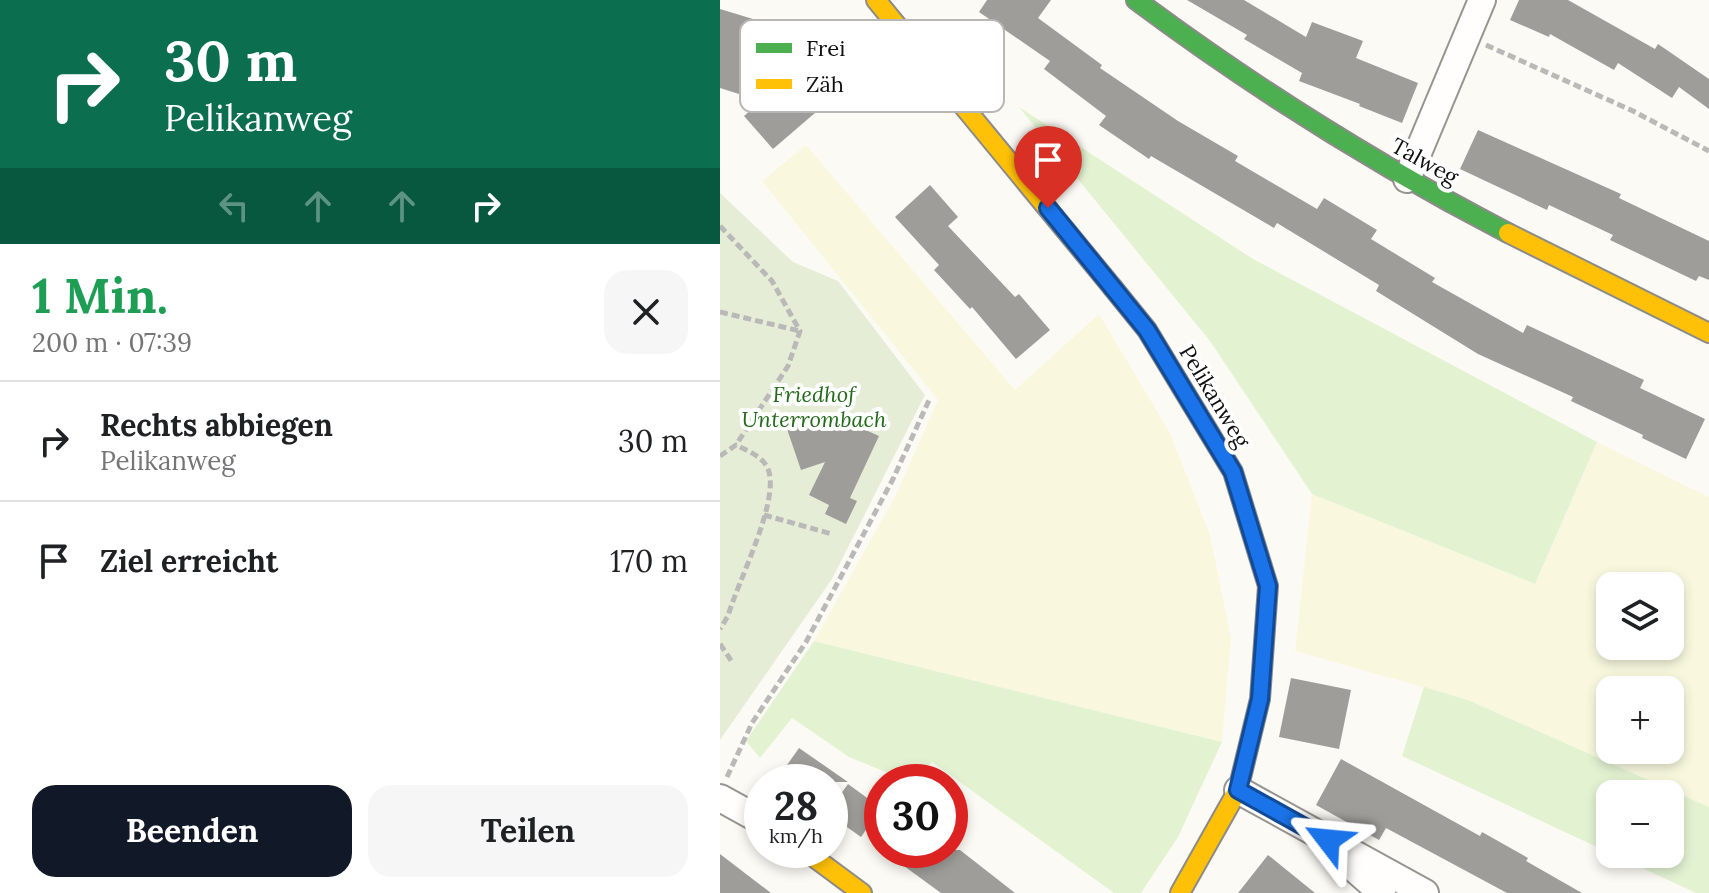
<!DOCTYPE html>
<html lang="de">
<head>
<meta charset="utf-8">
<style>
	body { margin:0; font-family:Lora,serif; background:#f6f6f6; color:#202124; height:100vh; display:flex; flex-direction:column; font-size:30px; white-space:nowrap }
	* { box-sizing:border-box; margin:0 }
	p { font-size:26px; color:#757577 }
	.icon { flex:none; width:44px; height:44px; fill:none; stroke:currentColor; stroke-width:2; stroke-linecap:round; stroke-linejoin:round }
	.map { position:relative; flex:1; overflow:hidden }
	.details { display:flex; flex-direction:column; background:#fff; width:720px }
	.details>* { flex:none }
	.hud { background:#0b6e4f; color:#fff; overflow:hidden }
	.tools { position:absolute; left:876px; top:572px; display:grid; gap:16px }
	.tools a { display:grid; place-items:center; width:88px; height:88px; border-radius:16px; background:#fff; box-shadow:0 4px 12px #0003; font-size:40px }
	.speed { position:absolute; left:24px; top:764px; display:flex; gap:16px; font-size:40px; font-weight:700; text-align:center }
	.speed>* { display:grid; place-content:center; width:104px; height:104px; border-radius:50%; background:#fff; box-shadow:0 4px 12px #0003; line-height:1 }
	.speed small { font-size:20px; font-weight:400 }
	.speed .limit { border:12px solid #d22; background:#fff; color:#111 }
	.pin { position:absolute; display:grid; place-items:center; width:68px; height:68px; color:#fff; margin:-82px -34px; border-radius:50% 50% 50% 0; rotate:-45deg; box-shadow:0 0 8px #0007 }
	.pin .icon { rotate:45deg }
	.me { position:absolute; width:88px; margin:-44px; rotate:299deg; stroke-linejoin:round; filter:drop-shadow(0 0 6px #0008) }
	.turn { display:flex; align-items:center; gap:28px; height:168px; padding:0 32px; font-size:36px }
	.turn .icon { width:104px; height:104px; stroke-width:2.5 }
	.turn b { display:block; font-size:56px; line-height:68px }
	.lanes { display:flex; align-items:center; height:76px; padding:0 32px; background:#0003; justify-content:center; gap:40px; direction:ltr }
	.lanes .off { opacity:.35 }
	.round { display:grid; place-items:center; flex:none; width:84px; height:84px; border-radius:24px; background:#f6f6f6 }
	.head { display:flex; align-items:center; justify-content:space-between; height:136px; padding:0 32px }
	h1 { font-size:48px; font-weight:800; line-height:60px; color:#1e9e55 }
	.button { display:flex; gap:16px; margin-top:auto; padding:16px 32px }
	.button a { flex:1; height:92px; border-radius:24px; background:#111827; color:#fff; font-size:32px; font-weight:800; line-height:92px; text-align:center }
	.button a+a { background:#f6f6f6; color:#202124 }
	ul { padding:0; list-style:none }
	li { display:flex; align-items:center; gap:24px; height:120px; padding:0 32px; border-top:2px solid #e0e0e0 }
	li div { flex:1 }
	li b { display:block; font-size:30px }
	li em { font-style:normal }
	main { display:flex; flex:1; min-height:0 }
	.map>svg:first-child { display:block }
</style>
</head>
<body>
<main>
<section class="details">
<div class="hud">
<div class="turn"><svg class="icon" aria-label="right" viewBox="0 0 24 24"><path d="M7 20v-9h11M14 6l5 5-5 5"/></svg><div><b>30 m</b>Pelikanweg</div></div>
<div class="lanes"><svg class="icon off" aria-label="left" viewBox="0 0 24 24"><path d="M17 20v-9H6M10 6l-5 5 5 5"/></svg><svg class="icon off" aria-label="ahead" viewBox="0 0 24 24"><path d="M12 20V5M6 11l6-6 6 6"/></svg><svg class="icon off" aria-label="ahead" viewBox="0 0 24 24"><path d="M12 20V5M6 11l6-6 6 6"/></svg><svg class="icon" aria-label="right" viewBox="0 0 24 24"><path d="M7 20v-9h11M14 6l5 5-5 5"/></svg></div>
</div>
<div class="head"><div><h1>1 Min.</h1><p>200 m · 07:39</p></div><a class="round"><svg class="icon" aria-label="close" viewBox="0 0 24 24"><path d="M6 6l12 12M18 6L6 18"/></svg></a></div>
<ul>
<li><svg class="icon" aria-label="right" viewBox="0 0 24 24"><path d="M7 20v-9h11M14 6l5 5-5 5"/></svg><div><b>Rechts abbiegen</b><p>Pelikanweg</p></div><em>30 m</em></li>
<li><svg class="icon" aria-label="arrive" viewBox="0 0 24 24"><path d="M6 21V4h12l-3 4 3 4H6"/></svg><div><b>Ziel erreicht</b></div><em>170 m</em></li>
</ul>
<div class="button"><a>Beenden</a><a>Teilen</a></div>
</section>
<div class="map">
<svg width="989" height="893" viewBox="0 0 989 893">
	<rect width="100%" height="100%" fill="#fcfaf4"/>
	<g fill="#f9f8df" fill-rule="evenodd">
		<polygon points="86,145 295,390 379,314 450,433 490,535 511,638 502,742 94,641 176,495 218,400 42,181"/>
		<path d="M 877,442 L 989,497 L 989,807 L 748,700 L 575,651 L 592,494 L 815,584 ZM 890,586 L 950,586 L 950,646 L 890,646 ZM 890,690 L 950,690 L 950,750 L 890,750 Z"/>
	</g>
	<g fill="#e3f3d2">
		<polygon points="299,107 533,259 877,442 815,584 592,494 490,341"/>
		<polygon points="94,641 502,742 458,837 421,893 394,893 212,762 196,782 190,782 129,757 72,718 40,758 26,741"/>
		<polygon points="704,687 748,700 989,807 989,893 976,893 892,854 950,854 950,794 890,794 890,853 682,756"/>
	</g>
	<polygon fill="#e6edd7" points="0,193 73,262 118,281 205,395 112,579 0,740"/>
	<g fill="#9f9d99">
		<polygon points="267,0 331,0 318,18 382,65 380,68 458,121 518,156 515,161 597,209 604,198 657,230 651,239 715,278 712,282 803,333 807,325 924,380 920,388 985,419 966,459 922,438 923,435 851,401 853,397 758,354 656,291 659,285 557,223 554,228 431,156 429,159 379,125 386,116 324,69 330,61 259,12"/>
		<polygon points="467,0 524,0 586,37 592,22 643,41 636,58 698,83 682,123 639,106 640,104 579,81 582,73 524,39 527,35"/>
		<polygon points="799,0 848,0 935,49 938,44 989,79 989,109 959,87 952,98 898,63 894,70 830,34 829,37 790,20"/>
		<polygon points="0,9 33,19 23,54 76,71 123,30 152,64 53,149 24,116 41,101 0,88"/>
		<polygon points="758,130 901,194 899,198 989,241 989,280 979,276 976,281 890,240 893,235 829,205 827,210 740,169"/>
		<polygon points="210,185 238,217 228,226 295,297 299,294 330,330 296,359 252,307 250,309 214,270 219,265 175,217"/>
		<polygon points="108,413 159,436 130,498 137,501 126,524 105,514 109,505 89,495 105,462 81,470 67,429"/>
		<polygon points="571,678 631,690 619,749 559,737"/>
		<polygon points="79,748 128,782 55,782"/>
		<polygon points="621,759 760,836 762,832 808,858 806,861 862,893 787,893 666,828 659,840 596,805"/>
		<polygon points="128,784 161,808 141,837 110,815 110,809"/>
		<polygon points="162,850 240,850 295,893 221,893"/>
		<polygon points="0,854 51,893 0,893"/>
		<polygon points="548,855 595,893 518,893"/>
	</g>
	<g fill="none" stroke-linecap="round" stroke-linejoin="round">
		<g stroke="#969592" stroke-width="30">
			<g id="street">
				<polyline points="687,179 762,0"/>
				<polyline points="518,790 705,893"/>
				<polyline points="0,798 42,821"/>
				<polyline points="629,864 662,893"/>
			</g>
		</g>
		<g stroke="#8c8b89" stroke-width="22">
			<g id="fast">
				<path d="M 416,0 C 534,88 657,165 788,233"/>
				<polyline points="393,288 427,330 513,472 548,586 540,699 518,790"/>
			</g>
		</g>
		<g stroke="#8c8b89" stroke-width="22">
			<g id="slow">
				<polyline points="156,0 393,288"/>
				<polyline points="788,233 989,333"/>
				<polyline points="84,850 142,893"/>
				<polyline points="460,893 518,790"/>
			</g>
		</g>
		<g stroke="#b9b9b8" stroke-width="5" stroke-dasharray="8 4" stroke-linecap="butt">
			<polyline points="766,45 913,111 989,151"/>
			<polyline points="0,226 52,281 80,331 68,366 16,445"/>
			<polyline points="0,312 80,331"/>
			<path d="M 0,456 L 16,445 C 28,451 45,457 49,472 C 58,505 18,581 8,616 L 0,629"/>
			<polyline points="44,515 112,534"/>
			<polyline points="0,644 12,662"/>
			<polyline points="7,777 32,723 86,642 173,479 210,398"/>
		</g>
		<use href="#street" stroke="#fffefd" stroke-width="26"/>
		<use href="#fast" stroke="#4caf50" stroke-width="18"/>
		<use href="#slow" stroke="#ffc107" stroke-width="18"/>
	</g>
	<g fill="none" stroke-linecap="round" stroke-linejoin="round">
		<g stroke="#114b97" stroke-width="20">
			<polyline id="route" points="328,208 427,330 513,472 548,586 540,699 518,790 608,840"/>
		</g>
		<use href="#route" stroke="#1a73e8" stroke-width="14"/>
	</g>
	<g text-anchor="middle" stroke-width="8" stroke-linejoin="round" paint-order="stroke">
		<g font-size="22" fill="#0f0f0f" stroke="#fff">
			<text transform="translate(705 161) rotate(29)" y="8">Talweg</text>
			<text transform="translate(495 396) rotate(59)" y="8">Pelikanweg</text>
		</g>
		<g font-size="22" font-style="italic" fill="#236b1a" stroke="#fff">
			<text x="94" y="402">Friedhof<tspan x="94" dy="25">Unterrombach</tspan></text>
		</g>
	</g>
	<rect x="20" y="20" width="264" height="92" rx="12" fill="#fff" stroke="#b7b7b7" stroke-width="2"/>
	<rect x="36" y="43" width="36" height="10" fill="#4caf50"/>
	<rect x="36" y="79" width="36" height="10" fill="#ffc107"/>
	<g font-size="22" fill="#0f0f0f">
		<text x="86" y="56">Frei</text>
		<text x="86" y="92">Zäh</text>
	</g>
</svg>
<div class="tools">
<a><svg class="icon" aria-label="layers" viewBox="0 0 24 24"><path d="M12 4l9 5-9 5-9-5zM3 14l9 5 9-5"/></svg></a>
<a>+</a>
<a>−</a>
</div>
<div class="speed"><div>28<small>km/h</small></div><div class="limit">30</div></div>
<div class="pin" style="left:328px;top:208px;background:#d93025"><svg class="icon" aria-label="arrive" viewBox="0 0 24 24"><path d="M6 21V4h12l-3 4 3 4H6"/></svg></div>
<svg class="me" style="left:608px;top:840px" viewBox="-20 -20 40 40"><path d="M0-17L14 15 0 8-14 15z" fill="#1a73e8" stroke="#fff" stroke-width="4"/></svg>
</div>
</main>
</body>
</html>
